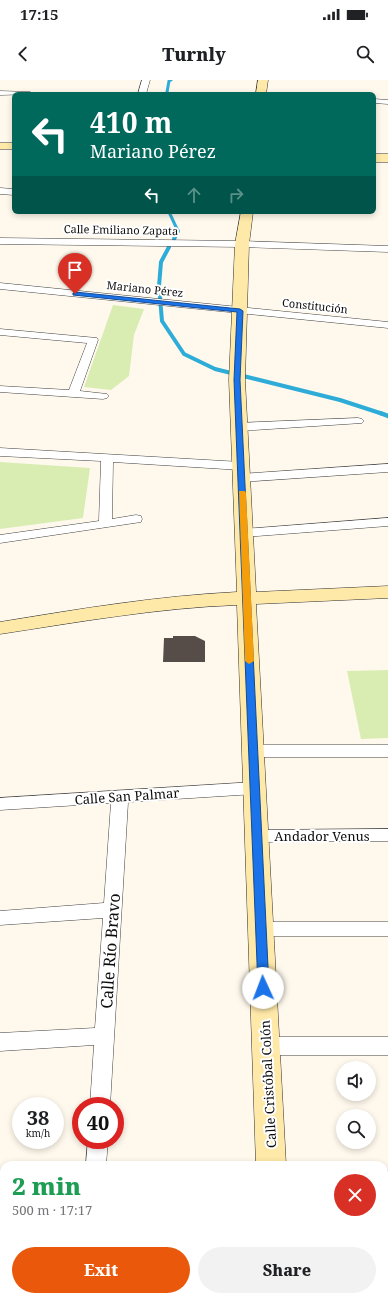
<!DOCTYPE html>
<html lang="en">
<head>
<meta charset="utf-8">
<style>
	body { margin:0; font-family:"Noto Serif",serif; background:#f2f2f2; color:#202124; height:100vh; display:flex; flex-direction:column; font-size:15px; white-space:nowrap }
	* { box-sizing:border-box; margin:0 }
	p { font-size:13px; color:#757577 }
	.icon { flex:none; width:22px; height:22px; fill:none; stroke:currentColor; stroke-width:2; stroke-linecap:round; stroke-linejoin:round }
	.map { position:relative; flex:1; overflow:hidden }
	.details { position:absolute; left:0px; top:1081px; width:388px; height:140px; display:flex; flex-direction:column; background:#fff; border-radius:12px 12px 0 0; box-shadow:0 2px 6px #0003 }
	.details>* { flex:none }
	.hud { position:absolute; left:12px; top:12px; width:364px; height:122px; border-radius:6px; box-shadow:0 2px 6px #0003; background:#00695c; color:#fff; overflow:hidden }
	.controls { position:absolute; left:336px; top:981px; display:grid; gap:8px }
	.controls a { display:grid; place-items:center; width:40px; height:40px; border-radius:50%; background:#fff; box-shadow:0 2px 6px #0003; font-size:20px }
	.speed { position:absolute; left:12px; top:1017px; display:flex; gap:8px; font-size:20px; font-weight:700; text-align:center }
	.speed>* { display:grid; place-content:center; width:52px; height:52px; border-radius:50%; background:#fff; box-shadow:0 2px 6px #0003; line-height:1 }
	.speed small { font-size:10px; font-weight:400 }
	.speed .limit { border:6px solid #d22; background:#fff; color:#111 }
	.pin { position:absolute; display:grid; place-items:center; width:34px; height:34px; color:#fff; margin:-41px -17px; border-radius:50% 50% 50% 0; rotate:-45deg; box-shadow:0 0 4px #0007 }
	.pin .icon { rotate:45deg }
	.me { position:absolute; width:44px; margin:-22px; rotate:358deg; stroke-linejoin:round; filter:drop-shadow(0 0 3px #0008) }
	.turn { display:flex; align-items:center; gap:14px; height:84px; padding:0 12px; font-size:18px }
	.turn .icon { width:52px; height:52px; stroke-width:2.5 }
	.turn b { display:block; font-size:28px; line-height:34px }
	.lanes { display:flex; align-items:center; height:38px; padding:0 12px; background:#0003; justify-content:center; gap:20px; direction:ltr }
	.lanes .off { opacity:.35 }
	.round { display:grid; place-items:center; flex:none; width:42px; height:42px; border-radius:21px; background:#f2f2f2 }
	.head { display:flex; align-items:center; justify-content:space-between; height:68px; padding:0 12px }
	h1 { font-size:24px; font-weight:800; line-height:30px; color:#1e9e55 }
	.action { display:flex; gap:8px; margin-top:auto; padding:8px 12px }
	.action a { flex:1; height:46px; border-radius:24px; background:#ea580c; color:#fff; font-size:16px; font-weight:800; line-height:46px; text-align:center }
	.action a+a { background:#f2f2f2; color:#202124 }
	.status { display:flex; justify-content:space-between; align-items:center; height:28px; padding:0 20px; background:#fff; direction:ltr }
	.status svg { height:11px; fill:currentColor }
	header { display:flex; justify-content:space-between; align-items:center; height:52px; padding:0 12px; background:#fff; font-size:18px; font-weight:800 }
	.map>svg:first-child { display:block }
</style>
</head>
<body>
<div class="status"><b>17:15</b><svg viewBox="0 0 49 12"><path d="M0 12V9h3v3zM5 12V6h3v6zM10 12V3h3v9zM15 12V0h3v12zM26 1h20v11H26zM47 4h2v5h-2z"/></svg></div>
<header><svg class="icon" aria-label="back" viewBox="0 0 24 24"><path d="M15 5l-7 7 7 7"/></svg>Turnly<svg class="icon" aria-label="search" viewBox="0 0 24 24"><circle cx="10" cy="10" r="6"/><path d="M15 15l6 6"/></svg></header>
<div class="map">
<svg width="388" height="1221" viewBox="0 0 388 1221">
	<rect width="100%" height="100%" fill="#fff9ed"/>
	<g fill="#d9edb3">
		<polygon points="113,225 144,229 134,255 129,296 111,310 84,307"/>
		<polygon points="0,382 90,388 83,438 0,449"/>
		<polygon points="388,590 388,658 361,659 347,591"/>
	</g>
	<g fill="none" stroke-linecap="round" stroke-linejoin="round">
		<g stroke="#2eacd8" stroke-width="3">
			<polyline points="169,14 167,12 169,1 171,0"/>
			<polyline points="169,132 177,149"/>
		</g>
		<g stroke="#2eacd8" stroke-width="4">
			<polyline points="174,159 178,151 176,148"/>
			<polyline points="169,167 161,182 159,206 162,241 184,274 215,289 340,320 383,334"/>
		</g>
		<polyline stroke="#2eacd8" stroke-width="4.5" points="380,333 388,336"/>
	</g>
	<polygon fill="#564c48" points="173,556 195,556 205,561 205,582 163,582 164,558 173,558"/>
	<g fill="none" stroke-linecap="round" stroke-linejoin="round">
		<g stroke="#404040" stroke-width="1">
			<g id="street">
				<polygon points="142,0 150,0 146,14 138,14"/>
				<polygon points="0,11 30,12 34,14 0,15"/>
				<polygon points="374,19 388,20 388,24 374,23"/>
				<polygon points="0,108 14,109 14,115 0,114"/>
				<polygon points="0,158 242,161 388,166 388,172 242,167 0,164"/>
				<polygon points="0,203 388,242 388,248 0,209"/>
				<polygon points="0,249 97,258 98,260 80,311 107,314 109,316 107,318 103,319 0,312 0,306 69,310 87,263 0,255"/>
				<polygon points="358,338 362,339 364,341 362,343 239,351 235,349 233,347 235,345 239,343"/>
				<polygon points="0,368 241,382 245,383 247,386 245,389 241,390 113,382 112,439 136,435 141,436 142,439 141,442 0,463 0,455 99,441 101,381 0,376"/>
				<polygon points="388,384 388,392 241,402 237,401 235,398 237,395 241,394"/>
				<polygon points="388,438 388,446 244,457 239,456 237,453 239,450 244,449"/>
				<polygon points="253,665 388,665 388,677 253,677 247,675 245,671 247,667"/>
				<polygon points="255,702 261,704 263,708 261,712 255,714 128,722 110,1026 90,1026 94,965 0,971 0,953 95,948 103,838 0,845 0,831 104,823 111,723 0,730 0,718"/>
				<polygon points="388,749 388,761 257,762 251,761 249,756 251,751 257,750"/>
				<polygon points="261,842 388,842 388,856 261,856 255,854 252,849 255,844"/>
				<polygon points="266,957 388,957 388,975 266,975 259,972 256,966 259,960"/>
				<polygon points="88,1060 108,1060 106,1085 86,1085"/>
				<rect x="384" y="1091" width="4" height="20"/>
				<polygon points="4,1105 4,1125 0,1126 0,1106"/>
			</g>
		</g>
		<g stroke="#2f2f2f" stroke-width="1">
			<g id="secondary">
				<polygon points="258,0 268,0 266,14 256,14"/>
				<rect x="0" y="63" width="14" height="6"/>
				<rect x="374" y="74" width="14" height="8"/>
				<path d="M 241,132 L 253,132 L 249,164 L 245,300 L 256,512 L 388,506 L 388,518 L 256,524 L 286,1085 L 256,1085 L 237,525 C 157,528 79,542 0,554 L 0,542 C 79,529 157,516 237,512 L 229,300 L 235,164 Z"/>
				<rect x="260" y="1217" width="32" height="4"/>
			</g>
		</g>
		<use href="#street" fill="#fff" fill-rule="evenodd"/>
		<use href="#secondary" fill="#ffe9a8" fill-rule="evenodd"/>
	</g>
	<polygon fill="#1a73e8" stroke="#114b97" points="75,212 240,229 243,231 240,300 269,908 267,911 263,912 259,911 258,908 234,300 237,232 73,215 73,213"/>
	<polygon fill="#f59e0b" points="239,411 245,411 246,413 254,581 249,584 245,581"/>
	<g text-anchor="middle" stroke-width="4" stroke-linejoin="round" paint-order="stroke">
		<g font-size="11" fill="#0d0d0d" stroke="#fff">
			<text transform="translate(121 150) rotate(1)" y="4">Calle Emiliano Zapata</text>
			<text transform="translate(145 209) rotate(6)" y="4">Mariano Pérez</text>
			<text transform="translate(315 226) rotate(6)" y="4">Constitución</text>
		</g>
		<g font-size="13" fill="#0d0d0d" stroke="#fff">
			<text transform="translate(127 716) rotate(-4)" y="5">Calle San Palmar</text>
			<text x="322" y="761">Andador Venus</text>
			<text transform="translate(268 1004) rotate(-93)" y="5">Calle Cristóbal Colón</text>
		</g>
		<g font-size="16" fill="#0d0d0d" stroke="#fff">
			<text transform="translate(110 871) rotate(-86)" y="6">Calle Río Bravo</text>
		</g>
	</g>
</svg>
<div class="controls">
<a><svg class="icon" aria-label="sound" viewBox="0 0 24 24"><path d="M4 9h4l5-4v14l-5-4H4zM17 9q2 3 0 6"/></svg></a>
<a><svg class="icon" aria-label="search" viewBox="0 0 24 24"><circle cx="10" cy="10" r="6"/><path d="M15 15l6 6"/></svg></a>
</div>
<div class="speed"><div>38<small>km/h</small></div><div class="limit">40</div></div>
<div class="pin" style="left:75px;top:214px;background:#d93025"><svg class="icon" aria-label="arrive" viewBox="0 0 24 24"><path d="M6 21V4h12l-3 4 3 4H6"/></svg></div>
<svg class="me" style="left:263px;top:908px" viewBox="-20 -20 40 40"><circle r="19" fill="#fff"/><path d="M0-13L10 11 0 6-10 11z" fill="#1a73e8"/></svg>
<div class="hud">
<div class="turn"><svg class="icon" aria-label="left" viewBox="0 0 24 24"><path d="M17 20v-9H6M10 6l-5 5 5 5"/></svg><div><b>410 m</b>Mariano Pérez</div></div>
<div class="lanes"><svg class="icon" aria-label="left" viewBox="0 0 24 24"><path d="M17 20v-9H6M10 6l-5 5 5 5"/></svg><svg class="icon off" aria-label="ahead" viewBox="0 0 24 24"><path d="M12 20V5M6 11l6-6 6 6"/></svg><svg class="icon off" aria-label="right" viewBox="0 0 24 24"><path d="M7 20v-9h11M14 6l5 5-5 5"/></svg></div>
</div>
<section class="details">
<div class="head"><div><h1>2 min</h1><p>500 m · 17:17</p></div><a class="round" style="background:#d93025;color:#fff"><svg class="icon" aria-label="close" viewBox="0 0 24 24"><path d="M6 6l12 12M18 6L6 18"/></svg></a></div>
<div class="action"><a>Exit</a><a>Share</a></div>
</section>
</div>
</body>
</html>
